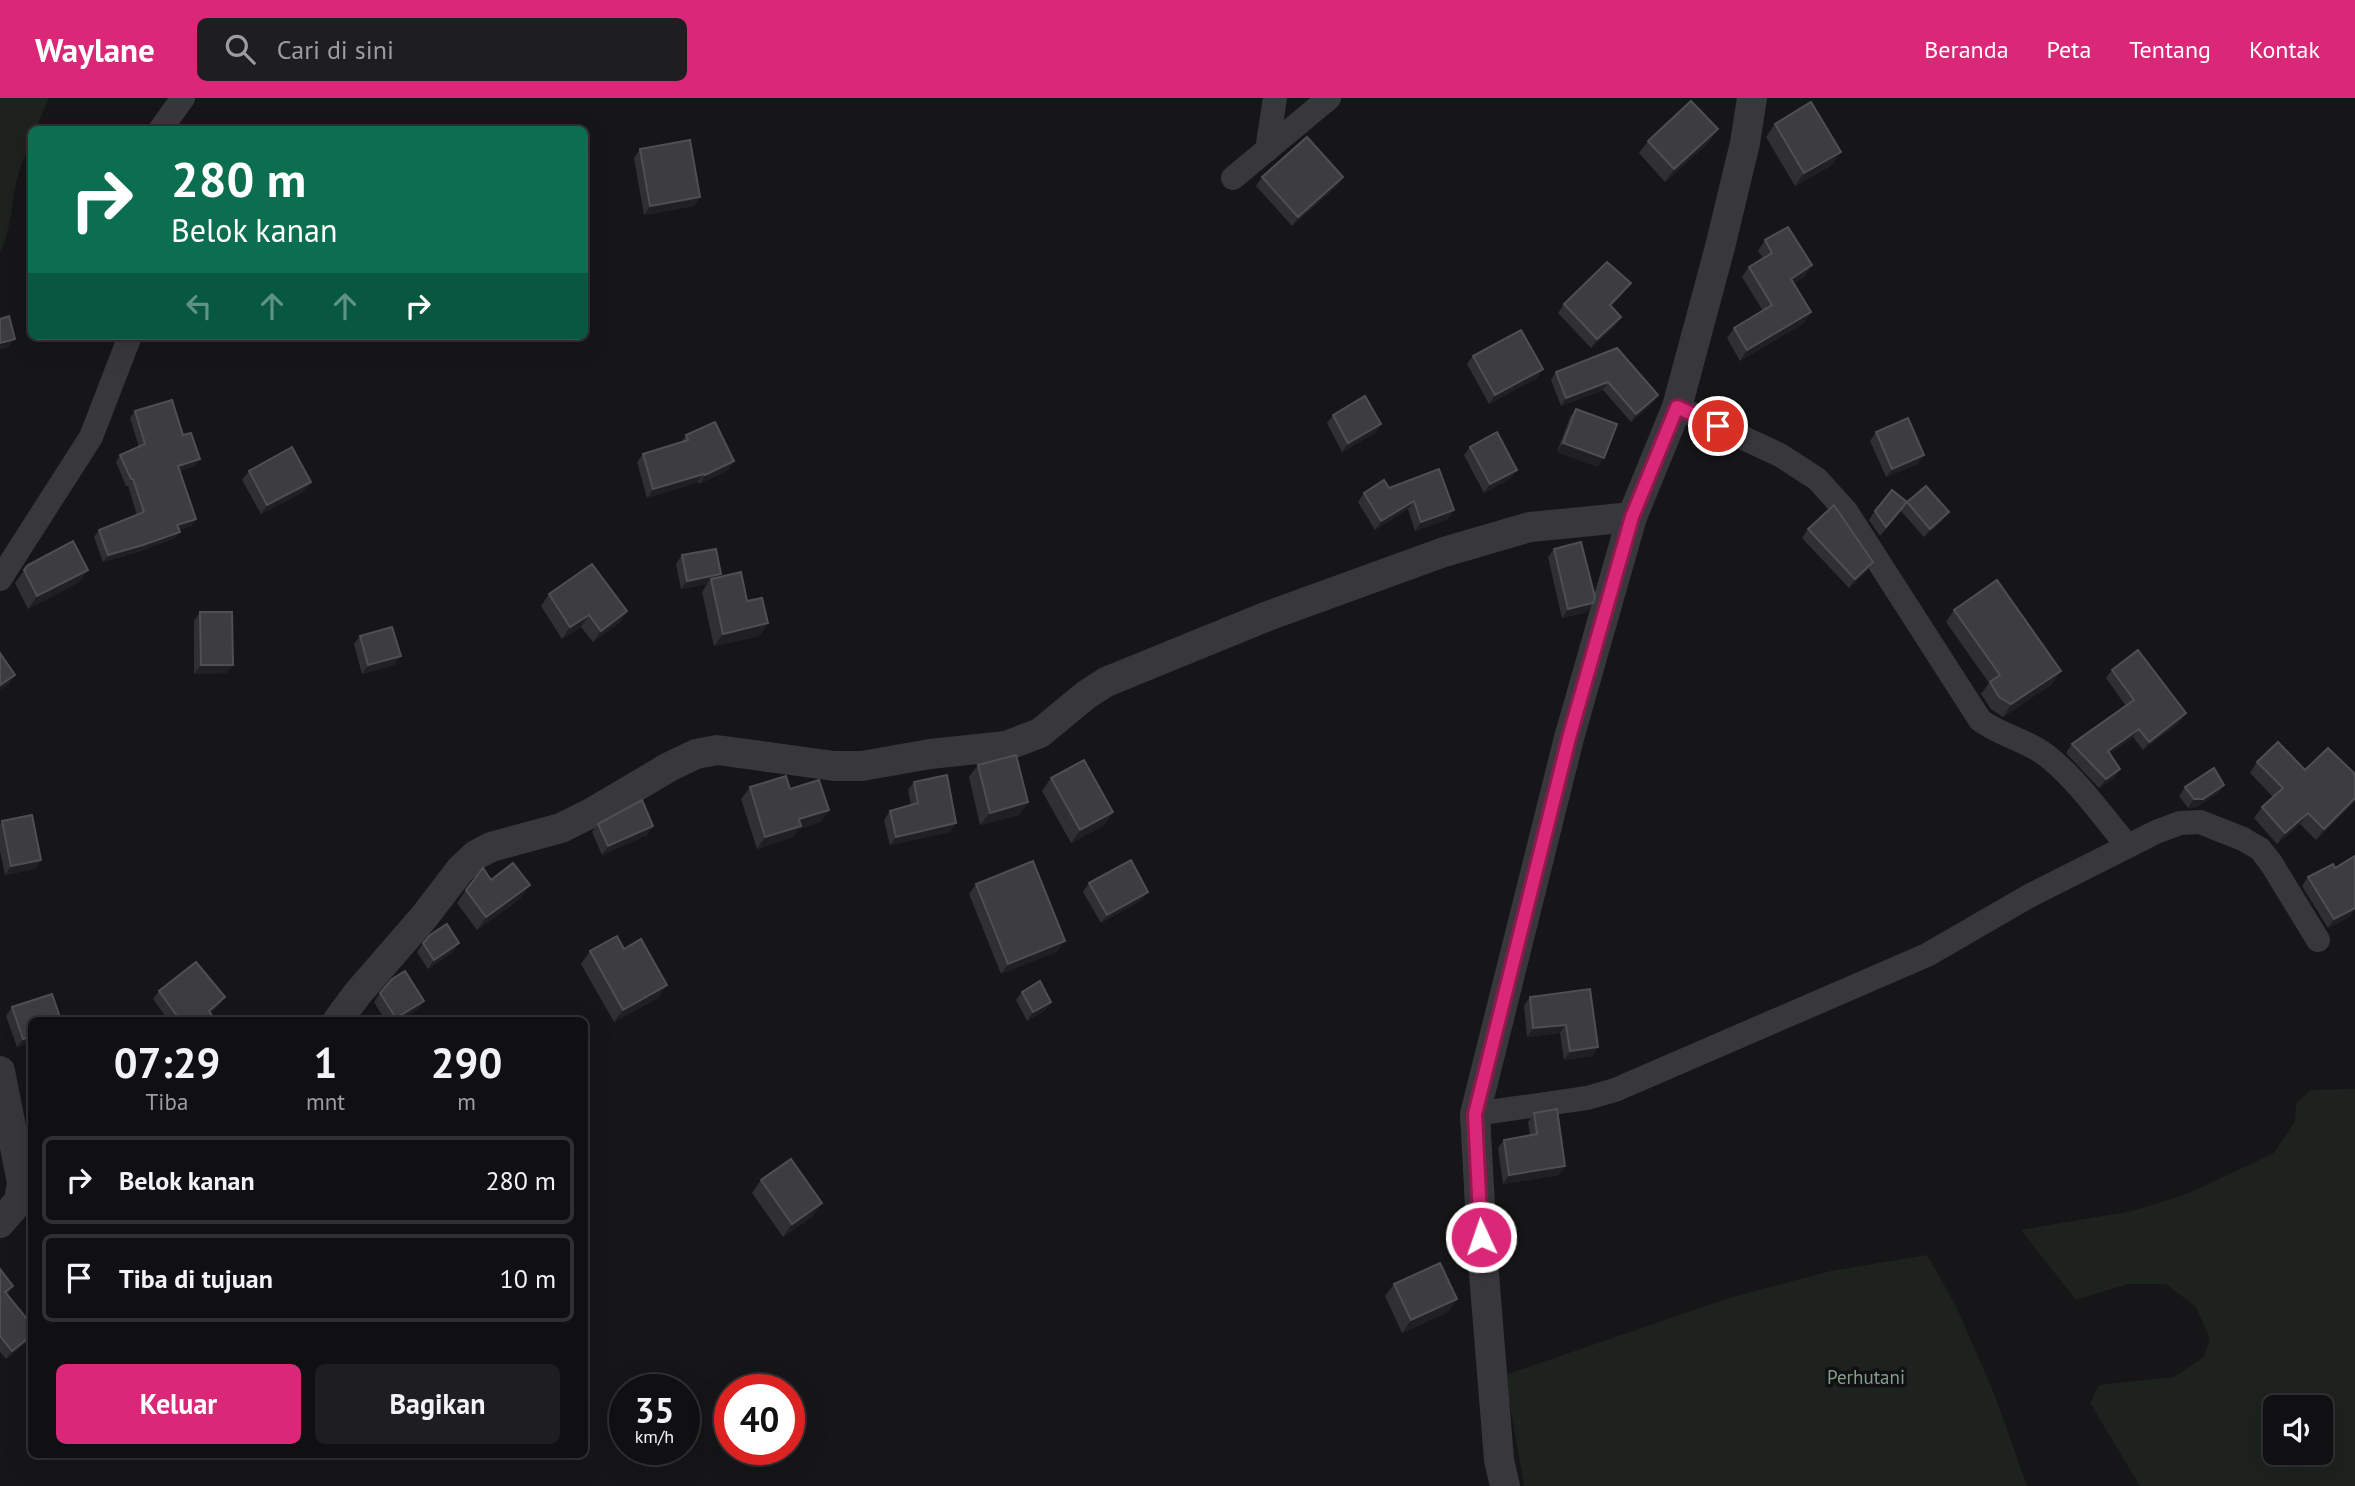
<!DOCTYPE html>
<html lang="id">
<head>
<meta charset="utf-8">
<style>
	body { margin:0; font-family:"PT Sans",sans-serif; background:#1e1e20; color:#f1f3f6; height:100vh; display:flex; flex-direction:column; font-size:26px; white-space:nowrap }
	* { box-sizing:border-box; margin:0 }
	p { font-size:23px; color:#9c9d9f }
	.icon { flex:none; width:38px; height:38px; fill:none; stroke:currentColor; stroke-width:2; stroke-linecap:round; stroke-linejoin:round }
	.map { position:relative; flex:1; overflow:hidden }
	.details { position:absolute; left:28px; top:919px; width:560px; height:441px; display:flex; flex-direction:column; background:#101012; border-radius:10px; box-shadow:0 7px 28px #0002,0 0 0 2px #303032 }
	.details>* { flex:none }
	.top-card { position:absolute; left:28px; top:28px; width:560px; height:214px; border-radius:10px; box-shadow:0 7px 28px #0002,0 0 0 2px #303032; background:#0b6e4f; color:#fff; overflow:hidden }
	.tools { position:absolute; left:2263px; top:1297px; display:grid; gap:14px }
	.tools a { display:grid; place-items:center; width:70px; height:70px; border-radius:10px; background:#101012; box-shadow:0 7px 28px #0002,0 0 0 2px #303032; font-size:35px }
	.speed { position:absolute; left:609px; top:1276px; display:flex; gap:14px; font-size:35px; font-weight:700; text-align:center }
	.speed>* { display:grid; place-content:center; width:91px; height:91px; border-radius:50%; background:#101012; box-shadow:0 7px 28px #0002,0 0 0 2px #303032; line-height:1 }
	.speed small { font-size:18px; font-weight:400 }
	.speed .limit { border:10px solid #d22; background:#fff; color:#111 }
	.pin { position:absolute; display:grid; place-items:center; width:60px; height:60px; color:#fff; margin:-30px; border:4px solid #fff; border-radius:50%; box-shadow:0 2px 7px #0007 }
	.me { position:absolute; width:77px; margin:-38px; rotate:357deg; stroke-linejoin:round; filter:drop-shadow(0 0 5px #0008) }
	.turn { display:flex; align-items:center; gap:24px; height:147px; padding:0 28px; font-size:32px }
	.turn .icon { width:91px; height:91px; stroke-width:2.5 }
	.turn b { display:block; font-size:49px; line-height:60px }
	.lanes { display:flex; align-items:center; height:66px; padding:0 28px; background:#0003; justify-content:center; gap:35px; direction:ltr }
	.lanes .off { opacity:.35 }
	.eta { display:flex; justify-content:space-evenly; align-items:center; height:119px; text-align:center }
	.eta b { font-size:42px; font-weight:700; line-height:49px }
	.primary-button { display:flex; gap:14px; margin-top:auto; padding:14px 28px }
	.primary-button a { flex:1; height:80px; border-radius:10px; background:#db2777; color:#fff; font-size:28px; font-weight:700; line-height:80px; text-align:center }
	.primary-button a+a { background:#1e1e20; color:#f1f3f6 }
	ul { padding:0; list-style:none }
	li { display:flex; align-items:center; gap:21px; height:88px; margin:0 14px 10px; padding:0 14px; border:4px solid #303032; border-radius:10px }
	li div { flex:1 }
	li b { display:block; font-size:26px }
	li em { font-style:normal }
	header { display:flex; align-items:center; gap:42px; box-sizing:border-box; height:98px; padding:0 35px; background:#db2777; color:#fff }
	header strong { font-size:33px }
	nav { display:flex; gap:38px; margin-inline-start:auto; font-size:24px }
	.search { width:490px; height:63px; background:#1e1e20; display:flex; align-items:center; gap:18px; box-sizing:border-box; padding:0 24px; border-radius:10px; color:#9c9d9f; font-size:26px }
	.map>svg:first-child { display:block }
</style>
</head>
<body>
<header>
<strong>Waylane</strong>
<div class="search"><svg class="icon" aria-label="search" viewBox="0 0 24 24"><circle cx="10" cy="10" r="6"/><path d="M15 15l6 6"/></svg>Cari di sini</div>
<nav><a>Beranda</a><a>Peta</a><a>Tentang</a><a>Kontak</a></nav>
</header>
<div class="map">
<svg width="2355" height="1388" viewBox="0 0 2355 1388">
	<rect width="100%" height="100%" fill="#161618"/>
	<g fill="#1d221e" fill-rule="evenodd">
		<path d="M 0,0 L 49,0 L 36,31 L 32,32 C 32,47 23,59 19,74 C 11,100 13,129 0,154 Z"/>
		<path d="M 2355,991 L 2355,1388 L 2140,1388 L 2090,1305 L 2099,1287 L 2174,1279 L 2204,1259 L 2210,1241 L 2196,1209 L 2166,1186 L 2128,1186 L 2076,1202 L 2021,1132 L 2132,1113 L 2187,1096 L 2274,1055 L 2295,1024 L 2296,1006 L 2310,992 ZM 2275,1309 L 2320,1309 L 2320,1354 L 2275,1354 Z"/>
		<polygon points="1927,1157 1956,1208 1995,1298 2027,1388 1524,1388 1505,1277 1729,1200 1831,1173"/>
	</g>
	<g fill="none" stroke-linecap="round" stroke-linejoin="round">
		<g stroke="#38383c" stroke-width="24">
			<polyline points="160,32 183,0"/>
			<polyline points="1267,52 1275,0"/>
			<polyline points="1233,80 1329,0"/>
			<path d="M 1677,309 L 1780,357 L 1817,381 L 1846,413 L 1980,622 C 2000,637 2023,641 2043,655 C 2075,678 2102,718 2128,748"/>
			<polyline points="0,481 91,339 130,238"/>
			<polyline points="1475,1016 1587,1000 1615,992 1927,857 2031,797 2156,734 2180,725 2200,724 2243,741 2260,751 2271,765 2318,842"/>
		</g>
		<g stroke="#38383c" stroke-width="30">
			<polyline points="338,922 358,895 424,819 460,772 476,757 491,749 561,730 593,714 669,669 696,656 717,652 834,668 862,668 930,656 1006,648 1040,635 1086,597 1106,584 1268,518 1444,454 1530,429 1632,419"/>
			<polyline points="0,973 22,1085 19,1103 0,1125"/>
			<polyline points="1505,1388 1499,1362 1483,1163 1475,1016 1569,640 1632,419 1677,309 1720,149 1745,45 1752,0"/>
		</g>
	</g>
	<g fill="#302f33">
		<polygon points="1775,26 1832,67 1795,88 1766,39"/>
		<polygon points="1718,31 1709,44 1665,84 1639,55 1648,43"/>
		<polygon points="640,51 700,99 694,108 644,117 634,60"/>
		<polygon points="1262,79 1343,79 1337,88 1292,128 1256,88"/>
		<polygon points="1765,142 1805,178 1793,185 1811,214 1804,225 1740,263 1727,240 1734,230 1763,213 1742,179 1749,169 1763,160 1758,153"/>
		<polygon points="1624,194 1611,208 1621,219 1615,228 1591,250 1558,215 1564,206"/>
		<polygon points="1617,250 1658,297 1653,305 1631,324 1603,292 1561,308 1551,282 1556,274"/>
		<polygon points="1473,258 1543,271 1537,280 1489,306 1467,266"/>
		<polygon points="1576,311 1598,369 1557,354 1570,319"/>
		<polygon points="135,313 183,337 195,368 180,373 196,421 191,428 179,432 175,440 138,454 103,464 94,439 99,432 137,417 128,388 126,388 116,364 120,357 139,349 130,320"/>
		<polygon points="1333,317 1381,326 1375,335 1342,354 1327,325"/>
		<polygon points="1876,334 1918,366 1886,379 1870,343"/>
		<polygon points="686,337 728,372 699,386 698,384 647,400 637,364 643,356 681,345"/>
		<polygon points="1470,349 1511,380 1484,395 1464,357"/>
		<polygon points="249,373 305,393 261,416 242,382"/>
		<polygon points="1389,390 1448,421 1415,433 1408,411 1375,432 1358,404 1364,395"/>
		<polygon points="1907,404 1943,422 1924,439 1901,413 1880,438 1869,422 1875,413"/>
		<polygon points="1808,431 1867,473 1849,490 1802,440"/>
		<polygon points="1554,451 1593,505 1587,514 1562,520 1548,459"/>
		<polygon points="682,457 719,479 747,503 768,525 759,538 714,548 702,494 707,486 681,491 676,466"/>
		<polygon points="28,467 88,472 79,484 28,511 15,485"/>
		<polygon points="549,496 627,513 619,525 593,544 581,529 562,541 541,508"/>
		<polygon points="1954,512 2061,573 2052,586 2003,619 1991,611 1981,596 1989,585 1946,524"/>
		<polygon points="200,514 227,575 194,576 194,523"/>
		<polygon points="360,538 401,558 394,567 362,576 354,546"/>
		<polygon points="2112,572 2180,624 2143,652 2133,639 2110,656 2114,680 2099,690 2066,655 2072,646 2126,608 2106,580"/>
		<polygon points="2257,664 2305,672 2355,703 2316,742 2300,726 2277,746 2254,720 2262,709 2273,699 2250,675"/>
		<polygon points="978,667 1028,704 1019,717 980,727 969,679"/>
		<polygon points="1051,680 1113,714 1104,727 1071,745 1042,693"/>
		<polygon points="914,684 950,734 890,747 884,722 890,713 911,707 908,692"/>
		<polygon points="2224,687 2218,695 2197,709 2188,710 2179,698 2185,689"/>
		<polygon points="750,689 790,691 829,712 820,724 799,731 793,739 757,751 741,701"/>
		<polygon points="2,723 41,762 35,771 5,777 0,753 0,726"/>
		<polygon points="598,726 653,728 647,737 602,757 592,734"/>
		<polygon points="2335,770 2351,818 2328,830 2302,788 2308,779"/>
		<polygon points="491,782 521,800 477,832 457,805 466,792"/>
		<polygon points="1089,785 1142,802 1101,825 1083,794"/>
		<polygon points="976,786 1058,853 1001,876 969,796"/>
		<polygon points="423,845 459,845 453,854 428,871 417,854"/>
		<polygon points="624,851 658,900 614,924 581,866 590,853"/>
		<polygon points="159,893 219,908 210,915 215,922 168,922 153,901"/>
		<polygon points="1022,894 1051,904 1045,912 1027,923 1016,902"/>
		<polygon points="380,895 424,903 418,911 400,922 385,922 374,904"/>
		<polygon points="1530,899 1598,949 1592,958 1564,962 1560,935 1527,939 1524,908"/>
		<polygon points="12,909 32,944 17,949 6,918"/>
		<polygon points="1534,1015 1565,1068 1559,1077 1503,1086 1498,1050 1504,1042 1530,1037 1528,1024"/>
		<polygon points="761,1082 813,1118 783,1139 752,1095"/>
		<polygon points="0,1171 13,1188 7,1196 30,1242 6,1261 0,1254"/>
		<polygon points="1394,1186 1457,1201 1448,1214 1402,1235 1385,1198"/>
	</g>
	<g fill="#202022">
		<polygon points="1718,31 1709,44 1665,84 1674,71"/>
		<polygon points="1841,54 1832,67 1795,88 1804,75"/>
		<polygon points="1343,79 1337,88 1292,128 1298,119"/>
		<polygon points="700,99 694,108 644,117 650,108"/>
		<polygon points="1812,167 1805,178 1784,191 1791,181"/>
		<polygon points="1631,185 1624,194 1604,216 1610,207"/>
		<polygon points="1811,214 1804,225 1740,263 1747,252"/>
		<polygon points="1621,219 1615,228 1591,250 1597,241"/>
		<polygon points="15,241 9,249 0,252 0,245"/>
		<polygon points="1543,271 1537,280 1489,306 1495,297"/>
		<polygon points="1608,284 1603,292 1561,308 1566,300"/>
		<polygon points="1658,297 1653,305 1631,324 1636,316"/>
		<polygon points="1381,326 1375,335 1342,354 1348,345"/>
		<polygon points="1563,345 1604,360 1598,369 1557,354"/>
		<polygon points="1924,357 1918,366 1886,379 1892,371"/>
		<polygon points="200,361 195,368 173,375 178,368"/>
		<polygon points="734,363 728,372 699,386 705,377"/>
		<polygon points="1517,372 1511,380 1484,395 1490,386"/>
		<polygon points="704,376 698,384 647,400 653,391"/>
		<polygon points="311,384 305,393 261,416 267,407"/>
		<polygon points="1414,403 1408,411 1375,432 1381,423"/>
		<polygon points="1454,412 1448,421 1415,433 1421,424"/>
		<polygon points="1949,414 1943,422 1924,439 1930,431"/>
		<polygon points="196,421 191,428 173,434 177,427"/>
		<polygon points="180,434 175,440 138,454 103,464 108,457"/>
		<polygon points="1873,464 1867,473 1849,490 1855,481"/>
		<polygon points="88,472 79,484 28,511 37,498"/>
		<polygon points="721,476 715,485 711,481 707,486 681,491 687,483"/>
		<polygon points="1593,505 1587,514 1562,520 1568,511"/>
		<polygon points="627,513 619,525 593,544 601,533"/>
		<polygon points="589,517 581,529 562,541 570,529"/>
		<polygon points="768,525 759,538 714,548 723,536"/>
		<polygon points="401,558 394,567 362,576 368,567"/>
		<polygon points="201,567 233,567 227,575 194,576"/>
		<polygon points="2061,573 2052,586 2003,619 2011,606"/>
		<polygon points="15,577 9,586 0,592 0,587"/>
		<polygon points="2186,615 2180,624 2143,652 2149,644"/>
		<polygon points="2139,631 2133,639 2102,662 2108,653"/>
		<polygon points="2120,671 2114,680 2099,690 2106,681"/>
		<polygon points="2224,687 2218,695 2197,709 2188,710 2194,701"/>
		<polygon points="2355,700 2355,703 2316,742 2324,731"/>
		<polygon points="1028,704 1019,717 980,727 990,715"/>
		<polygon points="829,712 820,724 799,731 793,739 757,751 765,739 799,721"/>
		<polygon points="1113,714 1104,727 1071,745 1080,732"/>
		<polygon points="2308,715 2300,726 2277,746 2285,735"/>
		<polygon points="956,725 950,734 890,747 896,739"/>
		<polygon points="653,728 647,737 602,757 608,748"/>
		<polygon points="41,762 35,771 5,777 11,768"/>
		<polygon points="530,787 521,800 477,832 486,819"/>
		<polygon points="1148,794 1142,802 1101,825 1107,817"/>
		<polygon points="2355,810 2351,818 2328,830 2334,821"/>
		<polygon points="1065,843 1058,853 1001,876 1008,866"/>
		<polygon points="459,845 453,854 428,871 434,862"/>
		<polygon points="667,887 658,900 614,924 623,912"/>
		<polygon points="225,899 219,908 203,922 209,913"/>
		<polygon points="424,903 418,911 400,922 394,922"/>
		<polygon points="1051,904 1045,912 1027,923 1033,914"/>
		<polygon points="1566,927 1560,935 1527,939 1533,930"/>
		<polygon points="32,938 32,944 17,949 23,941"/>
		<polygon points="1598,949 1592,958 1564,962 1570,953"/>
		<polygon points="1565,1068 1559,1077 1503,1086 1509,1077"/>
		<polygon points="822,1105 813,1118 783,1139 792,1126"/>
		<polygon points="1457,1201 1448,1214 1402,1235 1411,1222"/>
		<polygon points="32,1237 30,1242 6,1261 12,1253"/>
	</g>
	<g fill="#3d3d41" stroke="#4e4e53" stroke-width="2">
		<polygon points="1691,3 1718,31 1674,71 1648,43"/>
		<polygon points="1811,4 1841,54 1804,75 1775,26"/>
		<polygon points="1307,39 1343,79 1298,119 1262,79"/>
		<polygon points="690,42 700,99 650,108 640,51"/>
		<polygon points="1788,129 1812,167 1791,181 1811,214 1747,252 1734,230 1772,207 1749,169 1772,155 1765,142"/>
		<polygon points="1607,164 1631,185 1610,207 1621,219 1597,241 1564,206"/>
		<polygon points="9,218 15,241 0,245 0,221"/>
		<polygon points="1521,232 1543,271 1495,297 1473,258"/>
		<polygon points="1617,250 1658,297 1636,316 1608,284 1566,300 1556,274"/>
		<polygon points="1365,298 1381,326 1348,345 1333,317"/>
		<polygon points="172,302 183,337 191,335 200,361 178,368 196,421 177,427 180,434 143,447 108,457 99,432 144,414 133,381 131,381 120,357 145,346 135,313"/>
		<polygon points="1576,311 1617,326 1604,360 1563,345"/>
		<polygon points="1908,320 1924,357 1892,371 1876,334"/>
		<polygon points="715,324 734,363 705,377 704,376 653,391 643,356 688,342 686,337"/>
		<polygon points="1497,334 1517,372 1490,386 1470,349"/>
		<polygon points="292,349 311,384 267,407 249,373"/>
		<polygon points="1439,371 1454,412 1421,424 1414,403 1381,423 1364,395 1384,382 1389,390"/>
		<polygon points="1926,388 1949,414 1930,431 1907,404"/>
		<polygon points="1892,392 1907,404 1886,429 1875,413"/>
		<polygon points="1834,407 1873,464 1855,481 1808,431"/>
		<polygon points="73,443 88,472 37,498 24,472 28,467"/>
		<polygon points="1581,444 1595,499 1593,505 1568,511 1554,451"/>
		<polygon points="716,451 721,476 687,483 682,457"/>
		<polygon points="592,466 627,513 601,533 589,517 570,529 549,496"/>
		<polygon points="741,474 747,503 762,500 768,525 723,536 711,481"/>
		<polygon points="1997,482 2061,573 2011,606 1999,599 1990,584 2000,577 1954,512"/>
		<polygon points="200,514 232,514 233,567 201,567"/>
		<polygon points="392,529 401,558 368,567 360,538"/>
		<polygon points="2138,552 2186,615 2149,644 2139,631 2108,653 2120,671 2106,681 2072,646 2134,602 2112,572"/>
		<polygon points="0,555 15,577 0,587"/>
		<polygon points="2278,644 2305,672 2328,650 2355,676 2355,700 2324,731 2308,715 2285,735 2262,709 2283,690 2257,664"/>
		<polygon points="1016,657 1028,704 990,715 978,667"/>
		<polygon points="1084,662 1113,714 1080,732 1051,680"/>
		<polygon points="2214,670 2224,687 2203,701 2194,701 2185,689"/>
		<polygon points="947,677 956,725 896,739 890,713 918,705 914,684"/>
		<polygon points="786,678 790,691 819,682 829,712 799,721 801,728 765,739 750,689"/>
		<polygon points="642,702 653,728 608,748 598,726"/>
		<polygon points="32,717 41,762 11,768 2,723"/>
		<polygon points="2355,758 2355,810 2334,821 2308,779 2333,766 2335,770"/>
		<polygon points="1131,762 1148,794 1107,817 1089,785"/>
		<polygon points="1033,763 1065,843 1008,866 976,786"/>
		<polygon points="513,765 530,787 486,819 466,792 483,770 491,782"/>
		<polygon points="447,826 459,845 434,862 423,845 430,837"/>
		<polygon points="617,838 624,851 641,841 667,887 623,912 590,853"/>
		<polygon points="196,864 225,899 209,913 215,922 180,922 159,893"/>
		<polygon points="405,873 424,903 396,920 380,895 392,881"/>
		<polygon points="1040,883 1051,904 1033,914 1022,894"/>
		<polygon points="1590,891 1598,949 1570,953 1566,927 1533,930 1530,899"/>
		<polygon points="52,896 61,922 32,922 32,938 23,941 12,909"/>
		<polygon points="1557,1011 1565,1068 1509,1077 1504,1042 1537,1036 1534,1015"/>
		<polygon points="791,1061 822,1105 792,1126 761,1082"/>
		<polygon points="1440,1165 1457,1201 1411,1222 1394,1186"/>
		<polygon points="0,1171 13,1188 5,1194 32,1227 32,1237 12,1253 0,1238"/>
	</g>
	<g fill="none" stroke-linecap="round" stroke-linejoin="round">
		<g stroke="#8e194d" stroke-width="18">
			<polyline id="route" points="1481,1139 1475,1016 1569,640 1632,419 1677,309 1718,328"/>
		</g>
		<use href="#route" stroke="#db2777" stroke-width="12"/>
	</g>
	<g text-anchor="middle" stroke-width="7" stroke-linejoin="round" paint-order="stroke">
		<g font-size="19" fill="#839e8a" stroke="#111113">
			<text x="1866" y="1286">Perhutani</text>
		</g>
	</g>
</svg>
<div class="tools">
<a><svg class="icon" aria-label="sound" viewBox="0 0 24 24"><path d="M4 9h4l5-4v14l-5-4H4zM17 9q2 3 0 6"/></svg></a>
</div>
<div class="speed"><div>35<small>km/h</small></div><div class="limit">40</div></div>
<div class="pin" style="left:1718px;top:328px;background:#d93025"><svg class="icon" aria-label="arrive" viewBox="0 0 24 24"><path d="M6 21V4h12l-3 4 3 4H6"/></svg></div>
<svg class="me" style="left:1481px;top:1139px" viewBox="-20 -20 40 40"><circle r="17" fill="#db2777" stroke="#fff" stroke-width="3"/><path d="M0-11L8 9 0 5-8 9z" fill="#fff"/></svg>
<div class="top-card">
<div class="turn"><svg class="icon" aria-label="right" viewBox="0 0 24 24"><path d="M7 20v-9h11M14 6l5 5-5 5"/></svg><div><b>280 m</b>Belok kanan</div></div>
<div class="lanes"><svg class="icon off" aria-label="left" viewBox="0 0 24 24"><path d="M17 20v-9H6M10 6l-5 5 5 5"/></svg><svg class="icon off" aria-label="ahead" viewBox="0 0 24 24"><path d="M12 20V5M6 11l6-6 6 6"/></svg><svg class="icon off" aria-label="ahead" viewBox="0 0 24 24"><path d="M12 20V5M6 11l6-6 6 6"/></svg><svg class="icon" aria-label="right" viewBox="0 0 24 24"><path d="M7 20v-9h11M14 6l5 5-5 5"/></svg></div>
</div>
<section class="details">
<div class="eta">
<div><b>07:29</b><p>Tiba</p></div>
<div><b>1</b><p>mnt</p></div>
<div><b>290</b><p>m</p></div>
</div>
<ul>
<li><svg class="icon" aria-label="right" viewBox="0 0 24 24"><path d="M7 20v-9h11M14 6l5 5-5 5"/></svg><div><b>Belok kanan</b></div><em>280 m</em></li>
<li><svg class="icon" aria-label="arrive" viewBox="0 0 24 24"><path d="M6 21V4h12l-3 4 3 4H6"/></svg><div><b>Tiba di tujuan</b></div><em>10 m</em></li>
</ul>
<div class="primary-button"><a>Keluar</a><a>Bagikan</a></div>
</section>
</div>
</body>
</html>
